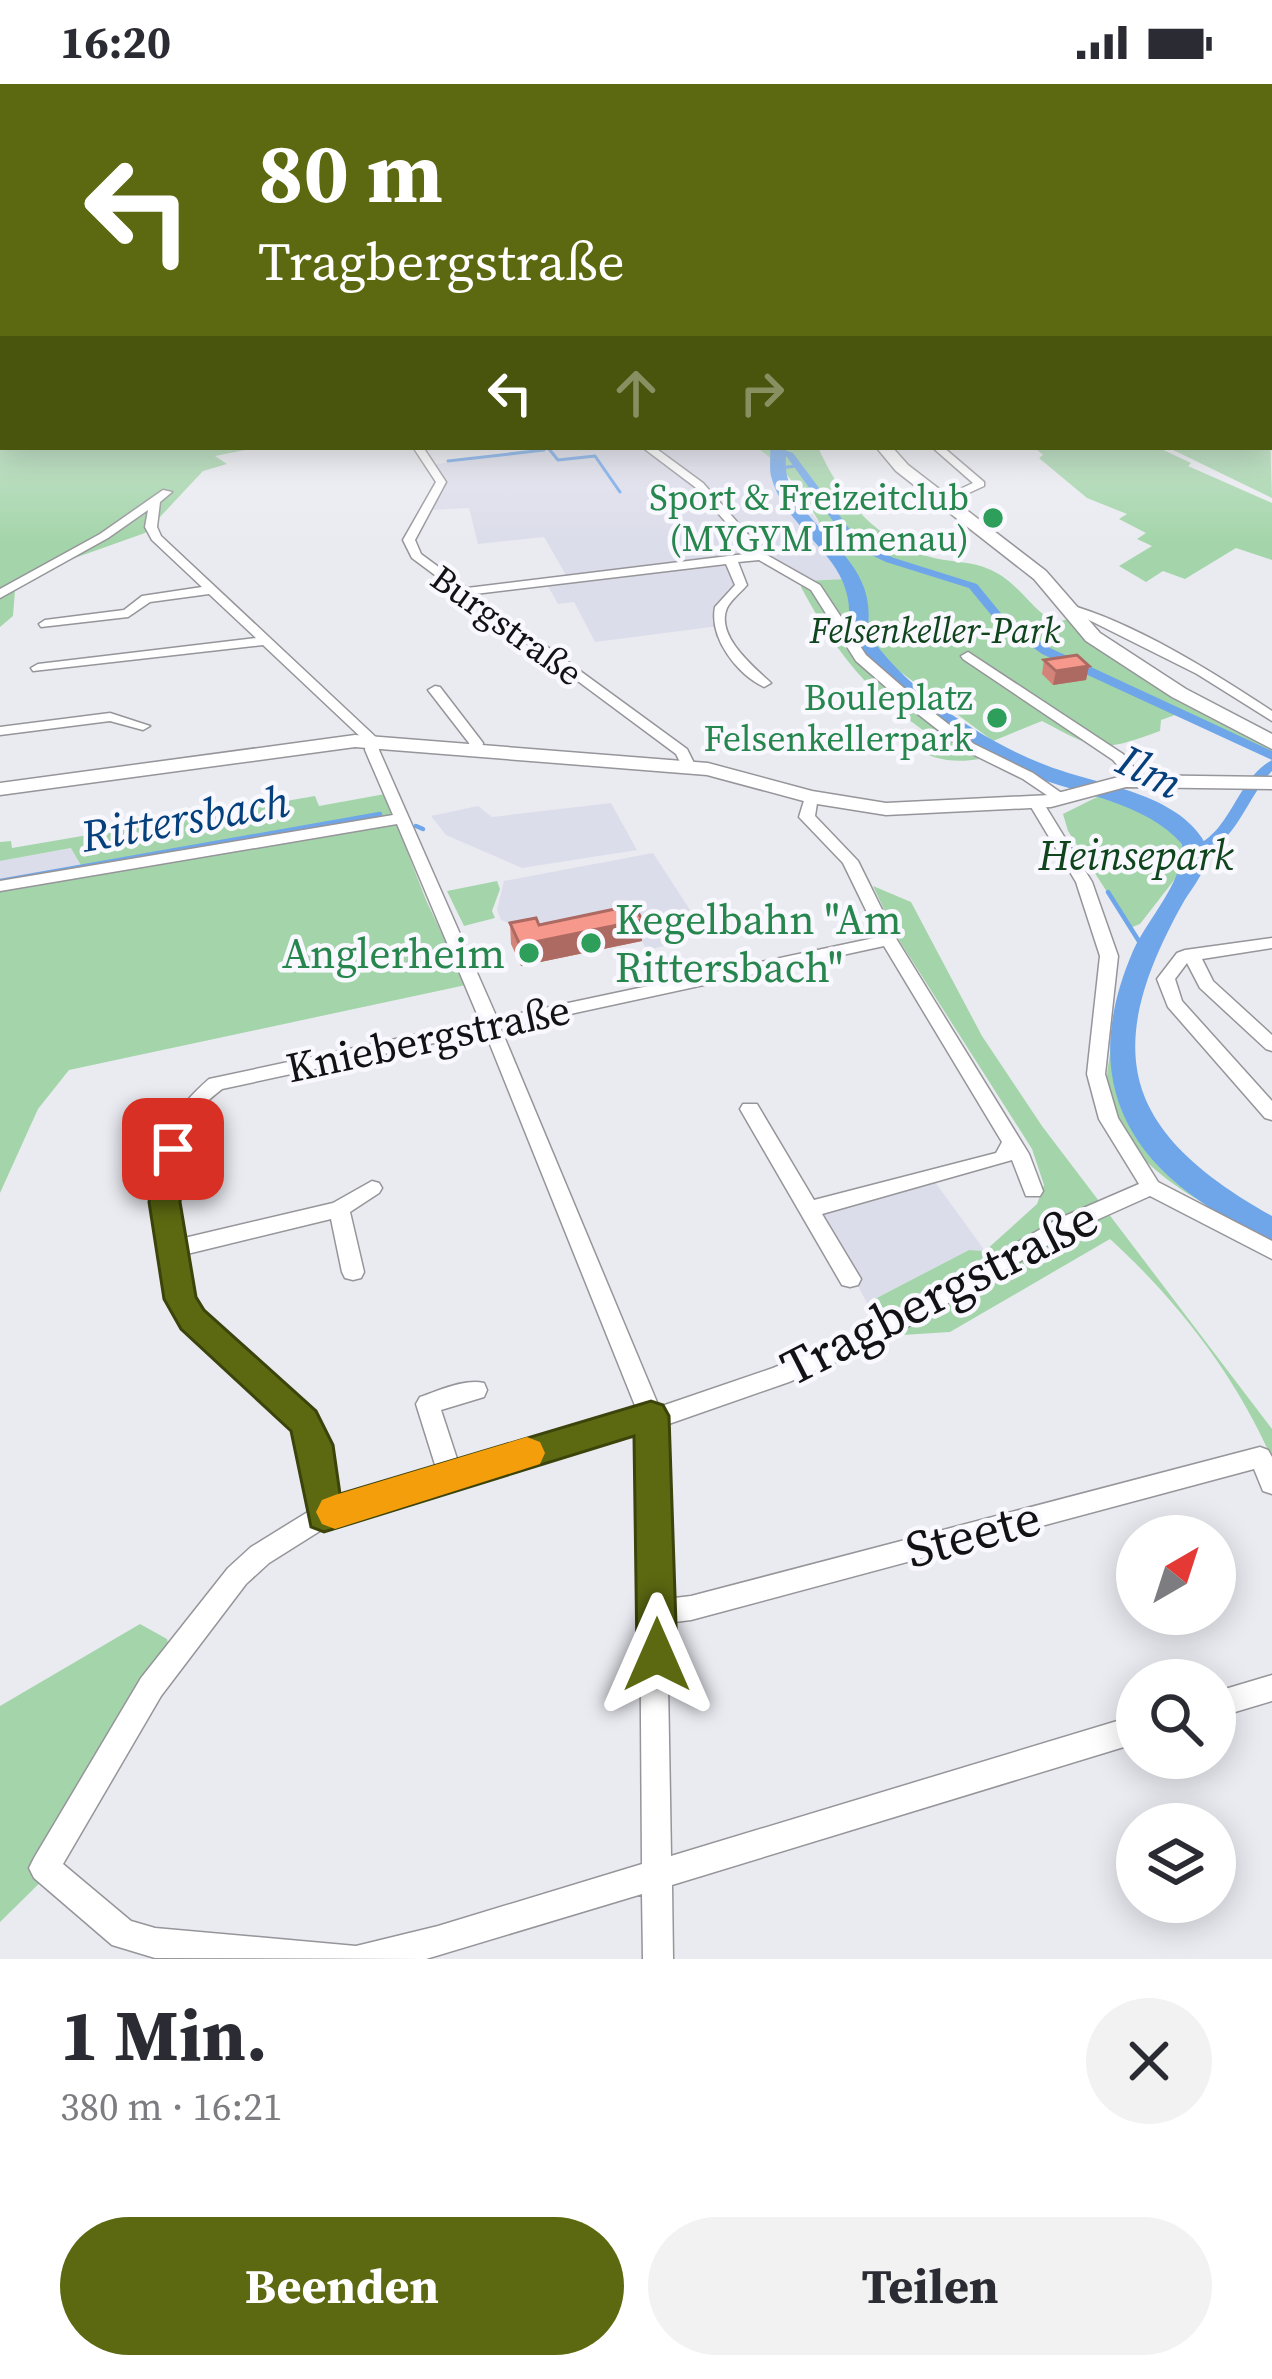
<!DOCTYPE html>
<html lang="de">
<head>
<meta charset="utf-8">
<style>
	body { margin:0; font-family:"Source Serif 4",serif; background:#f2f2f3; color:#2b2b33; height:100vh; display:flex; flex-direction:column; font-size:45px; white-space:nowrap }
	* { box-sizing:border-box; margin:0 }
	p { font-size:39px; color:#7c7c81 }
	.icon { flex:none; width:66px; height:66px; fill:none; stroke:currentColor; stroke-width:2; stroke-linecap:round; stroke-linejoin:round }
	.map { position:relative; height:1875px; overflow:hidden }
	.drawer { display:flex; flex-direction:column; background:#fff; flex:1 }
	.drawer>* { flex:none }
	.top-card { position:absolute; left:0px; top:0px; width:1272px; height:366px; box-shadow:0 6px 30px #0003; background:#5c6911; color:#fff; overflow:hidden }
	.needle { width:78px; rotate:39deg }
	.fabs { position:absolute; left:1116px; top:1431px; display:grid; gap:24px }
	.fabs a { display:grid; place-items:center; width:120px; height:120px; border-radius:50%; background:#fff; box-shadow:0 6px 30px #0003; font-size:60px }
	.pin { position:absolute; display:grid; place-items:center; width:102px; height:102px; color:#fff; margin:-51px; border-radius:24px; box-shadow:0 6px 18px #0006 }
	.me { position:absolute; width:132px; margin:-66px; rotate:0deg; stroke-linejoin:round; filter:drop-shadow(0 0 9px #0008) }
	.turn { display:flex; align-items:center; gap:42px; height:252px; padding:0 60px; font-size:54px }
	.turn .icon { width:156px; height:156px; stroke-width:2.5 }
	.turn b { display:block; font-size:84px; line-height:102px }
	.lanes { display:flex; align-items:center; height:114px; padding:0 60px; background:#0003; justify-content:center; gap:60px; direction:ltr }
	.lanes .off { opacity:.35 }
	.round { display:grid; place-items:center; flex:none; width:126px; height:126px; border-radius:63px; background:#f2f2f3 }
	.summary { display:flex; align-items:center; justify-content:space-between; height:204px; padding:0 60px }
	h1 { font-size:72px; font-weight:700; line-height:90px }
	.primary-button { display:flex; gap:24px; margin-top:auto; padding:24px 60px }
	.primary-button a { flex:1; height:138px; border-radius:72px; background:#5c6911; color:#fff; font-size:48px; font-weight:700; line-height:138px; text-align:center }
	.primary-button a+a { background:#f2f2f3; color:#2b2b33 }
	.status { display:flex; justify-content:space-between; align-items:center; height:84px; padding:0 60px; background:#fff; direction:ltr }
	.status svg { height:33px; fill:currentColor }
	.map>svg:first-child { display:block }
</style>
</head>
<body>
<div class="status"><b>16:20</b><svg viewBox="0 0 49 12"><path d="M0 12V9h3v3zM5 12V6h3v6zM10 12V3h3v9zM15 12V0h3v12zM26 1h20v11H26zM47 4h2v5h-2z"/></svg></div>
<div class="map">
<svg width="1272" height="1875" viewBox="0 0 1272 1875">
	<rect width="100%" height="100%" fill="#eaebf1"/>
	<g fill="#dcddea">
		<polygon points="536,363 756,363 771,373 827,450 849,496 803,497 764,470 726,470 738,501 718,522 719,542 595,558 574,518 558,520 544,495 566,491 544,453 478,460 469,424 432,426 445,398 436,380 538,368"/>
		<polygon points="611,719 637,766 522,784 446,751 431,732 478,722 492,733"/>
		<polygon points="72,764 83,786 0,800 0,777"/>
		<polygon points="653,769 696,835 667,841 677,859 647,866 633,842 550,854 542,838 517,842 501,836 497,826 504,797"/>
		<polygon points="935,1098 985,1167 969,1166 867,1219 819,1129"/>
	</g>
	<g fill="#a4d5aa">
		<polygon points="0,217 3,363 260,363 215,372 227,380 203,387 145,449 69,476 15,506 13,532 0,543"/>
		<polygon points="1269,312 1272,414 1167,363 1269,363"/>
		<path d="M 756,363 L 818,363 C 840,413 873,453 927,472 C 948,479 970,476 991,486 C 1018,498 1030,524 1055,539 L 1068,535 C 1089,574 1227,638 1272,664 L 1272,670 L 1175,631 L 1161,636 L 1160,647 C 1099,669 1099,667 1042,637 L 993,657 L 883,575 L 850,544 L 834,549 C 870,599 929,641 979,675 C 957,679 931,677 912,661 L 942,659 C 871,612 840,576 801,503 L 803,497 L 848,495 C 827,450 798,391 756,363 Z"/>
		<polygon points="1034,363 1157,363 1191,379 1188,382 1272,419 1272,476 1236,464 1185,495 1163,487 1146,498 1119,482 1152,462 1137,455 1146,449 1119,435 1127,430 1087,414 1039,374 1043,371"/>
		<polygon points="385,710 426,816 466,901 69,986 38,1025 0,1109 0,800 83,785 71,764 0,777 0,758 11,757 12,764 315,712 319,722"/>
		<path d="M 1101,711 C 1130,722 1170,733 1188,759 L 1185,782 L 1140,840 L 1130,844 L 1068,747 L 1063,730 Z"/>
		<polygon points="497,797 500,805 492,827 495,834 464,842 447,807"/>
		<path d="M 873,802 L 911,818 L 982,952 L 1042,1042 L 1272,1345 L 1272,1375 C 1236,1292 1177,1216 1110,1155 L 950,1248 L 886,1252 L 867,1219 L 969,1166 L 985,1167 L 1037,1120 L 1044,1101 L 1032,1065 L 897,853 Z"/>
		<path d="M 1111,962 L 1119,965 C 1122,1080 1177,1098 1267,1146 L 1267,1153 C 1205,1120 1115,1082 1107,1000 C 1106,988 1110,974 1111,962 Z"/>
		<polygon points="140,1540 167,1555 172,1575 53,1786 0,1838 0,1622"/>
	</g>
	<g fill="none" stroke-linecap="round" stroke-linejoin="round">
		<g stroke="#6fa6e9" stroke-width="3">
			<polyline points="1269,225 1272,229"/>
			<polyline points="549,365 558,376 595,372 620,408"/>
			<polyline points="448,377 544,366"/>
			<polyline points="780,384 796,382"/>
		</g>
		<g stroke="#6fa6e9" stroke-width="4.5">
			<polyline points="416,742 423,745"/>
			<polyline points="0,797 380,730"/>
			<polyline points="1108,808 1147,870"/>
		</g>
		<g fill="#6fa6e9" fill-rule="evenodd">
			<polygon points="779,364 793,369 851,447 871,463 894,474 977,500 1004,533 1050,564 1272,667 1272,676 1042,570 996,537 969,504 886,478 863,467 843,451 787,373 774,367"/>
			<path d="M 1272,676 L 1272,687 C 1247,712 1232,771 1191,771 L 1189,768 C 1199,760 1210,754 1218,744 C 1237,721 1246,690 1272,676 Z"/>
		</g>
		<path fill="#6fa6e9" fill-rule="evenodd" d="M 770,363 L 786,363 C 786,372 785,383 787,392 C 805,453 881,473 867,548 C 906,606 982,657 1048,682 C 1095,700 1172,708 1202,754 C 1217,777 1194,800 1183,819 C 1099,969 1124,1049 1272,1132 L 1272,1158 C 1246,1150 1222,1132 1200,1117 C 1107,1053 1089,969 1133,867 C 1148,834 1186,795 1182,760 C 1145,718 1080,711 1030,691 C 961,663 889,610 847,548 C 863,474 787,453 771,392 C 769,383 771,372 770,363 Z"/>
		<g stroke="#95959a" stroke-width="3">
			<g id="minor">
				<path d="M 413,363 L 423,363 L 446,398 L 415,456 L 421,470 L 467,504 L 753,469 L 695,403 L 642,363 L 654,363 L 703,399 L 765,470 L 820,501 L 866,571 L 920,618 L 974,660 L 1033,689 L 1070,715 L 1067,718 L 1057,718 L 1023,695 L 964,666 L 910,624 L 856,577 L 811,506 L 759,476 L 738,478 L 747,501 C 741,508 731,516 727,524 C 715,552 754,583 771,599 L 764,603 C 737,590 709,554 715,523 L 735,501 L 726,480 L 475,510 L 687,665 L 696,683 L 689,687 L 684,686 L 676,670 L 462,511 L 456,511 L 455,506 L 412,474 L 403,456 L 436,398 Z"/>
				<polygon points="932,363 943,363 984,398 984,402 949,418 941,418 941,414 973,399"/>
				<path d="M 163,406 L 172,408 L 160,418 L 157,443 L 161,452 L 380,657 L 379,666 L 497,934 L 879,853 L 843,779 L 799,733 L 806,710 L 816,710 L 818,713 L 815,732 L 858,777 L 897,856 L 1029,1070 L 1043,1107 L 1040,1112 L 1026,1112 L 1012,1076 L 822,1130 L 861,1195 L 858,1201 L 850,1203 L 842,1201 L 740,1025 L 743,1020 L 757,1020 L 814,1116 L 996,1069 L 1002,1058 L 884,862 L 501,945 L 659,1323 L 773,1284 L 864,1247 L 1058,1135 L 1139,1100 L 1099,1035 L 1087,990 L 1100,872 L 1076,798 L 1028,718 L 1036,713 L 1041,715 L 1092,798 L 1118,872 L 1105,990 L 1118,1034 L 1158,1098 L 1272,1157 L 1272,1175 L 1150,1112 L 1072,1147 L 880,1259 L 789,1298 L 663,1342 L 666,1515 L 691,1512 L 1260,1363 L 1268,1366 L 1272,1373 L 1272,1410 L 1263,1407 L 1254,1385 L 691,1536 L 667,1539 L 671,1772 L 1137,1631 L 1137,1659 L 672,1801 L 673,1875 L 643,1875 L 642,1810 L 426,1875 L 155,1874 L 112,1861 L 34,1794 L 29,1784 L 34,1774 L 141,1594 L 228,1484 L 251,1463 L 311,1426 L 303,1361 L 296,1345 C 271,1322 246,1298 221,1275 C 210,1265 196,1255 187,1244 C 153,1202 150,1094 170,1046 C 178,1024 192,1010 209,995 L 480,937 L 397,740 L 0,807 L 0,797 L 393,731 L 365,666 L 366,658 L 263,561 L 33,587 L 31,584 L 38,580 L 256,554 L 209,510 L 150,518 L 128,533 L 41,543 L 39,540 L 45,536 L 124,526 L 142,512 L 202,503 L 152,456 L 145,443 L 148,426 L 108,454 L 0,514 L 0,505 L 100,450 ZM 485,948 L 638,1329 L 459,1381 L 441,1326 L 484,1313 L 487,1306 L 484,1299 C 465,1294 438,1307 420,1313 L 416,1320 L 437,1387 L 334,1417 L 327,1361 L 312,1331 L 201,1230 L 193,1211 L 183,1171 L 331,1135 L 342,1188 L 345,1194 L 353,1196 L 361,1194 L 364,1188 L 350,1128 L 379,1109 L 382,1104 L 379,1099 L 372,1097 L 333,1119 L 180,1155 C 174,1115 175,1059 201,1025 C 206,1017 215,1011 222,1005 ZM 639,1349 L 642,1780 L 438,1842 L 356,1862 L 155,1844 L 131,1837 L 63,1780 L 161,1612 L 246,1500 L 269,1479 L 331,1440 Z"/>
				<path d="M 1067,520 C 1135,539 1213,588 1272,627 L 1272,637 L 1197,590 L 1083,533 L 1063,527 L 1061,524 Z"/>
				<polygon points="968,568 1123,670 1144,696 1142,699 1132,699 1113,676 963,575 961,572"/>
				<polygon points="435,602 440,603 483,659 481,670 471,670 469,659 428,606"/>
				<polygon points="110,629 150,642 143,646 110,637 0,651 0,643"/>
				<polygon points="1272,854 1272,864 1202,875 1213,897 1272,951 1272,967 1266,965 1200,904 1187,879 1175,895 1182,917 1272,1017 1272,1036 1265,1034 1168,923 1157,895 1177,869 1185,866"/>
				<polygon points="1272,1591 1272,1617 1215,1634 1215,1608"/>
			</g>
		</g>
		<g stroke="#95959a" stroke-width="3">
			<polygon id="tertiary" points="355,651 708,679 812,707 886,719 1050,711 1126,691 1272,693 1272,705 1126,703 1051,723 886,731 811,719 707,691 355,663 0,711 0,699"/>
		</g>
		<g stroke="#95959a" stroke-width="3">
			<polygon id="secondary" points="876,363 892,363 908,381 1046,487 1100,549 1186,605 1272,650 1272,665 1172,613 1086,557 1034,495 896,387"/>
		</g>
		<use href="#minor" fill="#fff" fill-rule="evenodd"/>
		<use href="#tertiary" fill="#fff" fill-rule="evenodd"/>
		<use href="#secondary" fill="#fff" fill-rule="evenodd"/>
	</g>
	<g fill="#d48378">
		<polygon points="1044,576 1089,582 1086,596 1053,601 1042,590"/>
		<polygon points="510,839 642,857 521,882 511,860"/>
	</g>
	<g fill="#ac6a62">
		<polygon points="1089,582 1086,596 1053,601 1056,587"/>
		<polygon points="642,836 642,857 521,882 520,861"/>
	</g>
	<g fill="#f6988c" stroke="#ac6a62" stroke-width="3">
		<polygon points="1077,571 1089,582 1056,587 1044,576"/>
		<polygon points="634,821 642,836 520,861 510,839 536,834 539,841"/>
	</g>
	<linearGradient id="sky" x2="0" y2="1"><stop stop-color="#77aee8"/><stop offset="0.43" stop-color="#f6f6f9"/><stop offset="1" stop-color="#f6f6f9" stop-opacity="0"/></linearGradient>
	<rect width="1272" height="458" fill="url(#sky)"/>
	<polygon fill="#5c6911" stroke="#3c440b" stroke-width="3" points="173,1054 183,1057 188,1065 180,1118 196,1213 204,1226 316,1327 333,1361 340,1410 651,1317 663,1321 669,1332 677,1571 671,1585 657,1591 642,1585 637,1571 634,1352 324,1448 311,1443 291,1347 181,1245 164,1215 149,1118 158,1065 162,1057"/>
	<polygon fill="#f59e0b" points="527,1353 540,1358 545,1369 540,1380 335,1445 322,1440 316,1428 322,1416 335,1411"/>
	<g fill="#2e9e5b" stroke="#f8f8fe" stroke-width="4.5">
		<circle cx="993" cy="434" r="12"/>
		<circle cx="997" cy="634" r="12"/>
		<circle cx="591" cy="859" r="12"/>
		<circle cx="529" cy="869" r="12"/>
	</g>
	<g text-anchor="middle" stroke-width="9" stroke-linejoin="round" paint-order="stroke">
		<g font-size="36" fill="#27864d" stroke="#f8f8fe" text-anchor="end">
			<text x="969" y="426">Sport &amp; Freizeitclub<tspan x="969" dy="41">(MYGYM Ilmenau)</tspan></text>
			<text x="973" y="626">Bouleplatz<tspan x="973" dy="41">Felsenkellerpark</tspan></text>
		</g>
		<g font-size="36" fill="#121214" stroke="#f8f8fe">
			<text transform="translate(507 541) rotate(36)" y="13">Burgstraße</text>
		</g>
		<g font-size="36" font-style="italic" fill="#0f441c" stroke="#f8f8fe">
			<text x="935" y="559">Felsenkeller-Park</text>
		</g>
		<g font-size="42" font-style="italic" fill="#0f441c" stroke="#f8f8fe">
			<text x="1136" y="786">Heinsepark</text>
		</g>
		<g font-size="42" fill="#27864d" stroke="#f8f8fe" text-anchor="start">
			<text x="615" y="850">Kegelbahn "Am<tspan x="615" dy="48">Rittersbach"</tspan></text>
			<text x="505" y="884" text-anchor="end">Anglerheim</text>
		</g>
		<g font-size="42" fill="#121214" stroke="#f8f8fe">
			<text transform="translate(428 954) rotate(-12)" y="15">Kniebergstraße</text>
		</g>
		<g font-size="45" font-style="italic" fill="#05407c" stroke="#f8f8fe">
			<text transform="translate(1150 687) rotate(27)" y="16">Ilm</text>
			<text transform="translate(185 734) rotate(-10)" y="16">Rittersbach</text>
		</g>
		<g font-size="51" fill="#121214" stroke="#f8f8fe">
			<text transform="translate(939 1208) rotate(-27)" y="18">Tragbergstraße</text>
			<text transform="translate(973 1449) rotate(-15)" y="18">Steete</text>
		</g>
	</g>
</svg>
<div class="fabs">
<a><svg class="needle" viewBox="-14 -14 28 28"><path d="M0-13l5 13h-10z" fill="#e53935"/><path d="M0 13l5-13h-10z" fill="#7c7c81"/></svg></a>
<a><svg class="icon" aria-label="search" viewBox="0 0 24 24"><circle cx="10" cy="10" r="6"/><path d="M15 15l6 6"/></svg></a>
<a><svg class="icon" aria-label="layers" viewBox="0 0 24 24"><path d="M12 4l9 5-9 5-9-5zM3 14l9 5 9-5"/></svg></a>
</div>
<div class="pin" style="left:173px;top:1065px;background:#d93025"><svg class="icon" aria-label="arrive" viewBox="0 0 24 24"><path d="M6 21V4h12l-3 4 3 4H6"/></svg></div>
<svg class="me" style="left:657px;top:1571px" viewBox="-20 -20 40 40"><path d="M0-17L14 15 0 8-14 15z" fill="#5c6911" stroke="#fff" stroke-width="4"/></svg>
<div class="top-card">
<div class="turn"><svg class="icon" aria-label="left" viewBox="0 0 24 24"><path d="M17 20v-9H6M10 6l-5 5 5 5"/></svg><div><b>80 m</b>Tragbergstraße</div></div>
<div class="lanes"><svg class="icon" aria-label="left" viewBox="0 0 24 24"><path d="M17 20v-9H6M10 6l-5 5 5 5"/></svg><svg class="icon off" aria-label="ahead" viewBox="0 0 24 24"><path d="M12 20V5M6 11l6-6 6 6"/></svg><svg class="icon off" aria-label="right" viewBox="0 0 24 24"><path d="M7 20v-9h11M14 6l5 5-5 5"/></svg></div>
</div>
</div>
<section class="drawer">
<div class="summary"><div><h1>1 Min.</h1><p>380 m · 16:21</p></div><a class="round"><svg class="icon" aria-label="close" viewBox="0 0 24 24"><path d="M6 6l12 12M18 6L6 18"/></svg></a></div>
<div class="primary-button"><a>Beenden</a><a>Teilen</a></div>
</section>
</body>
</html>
